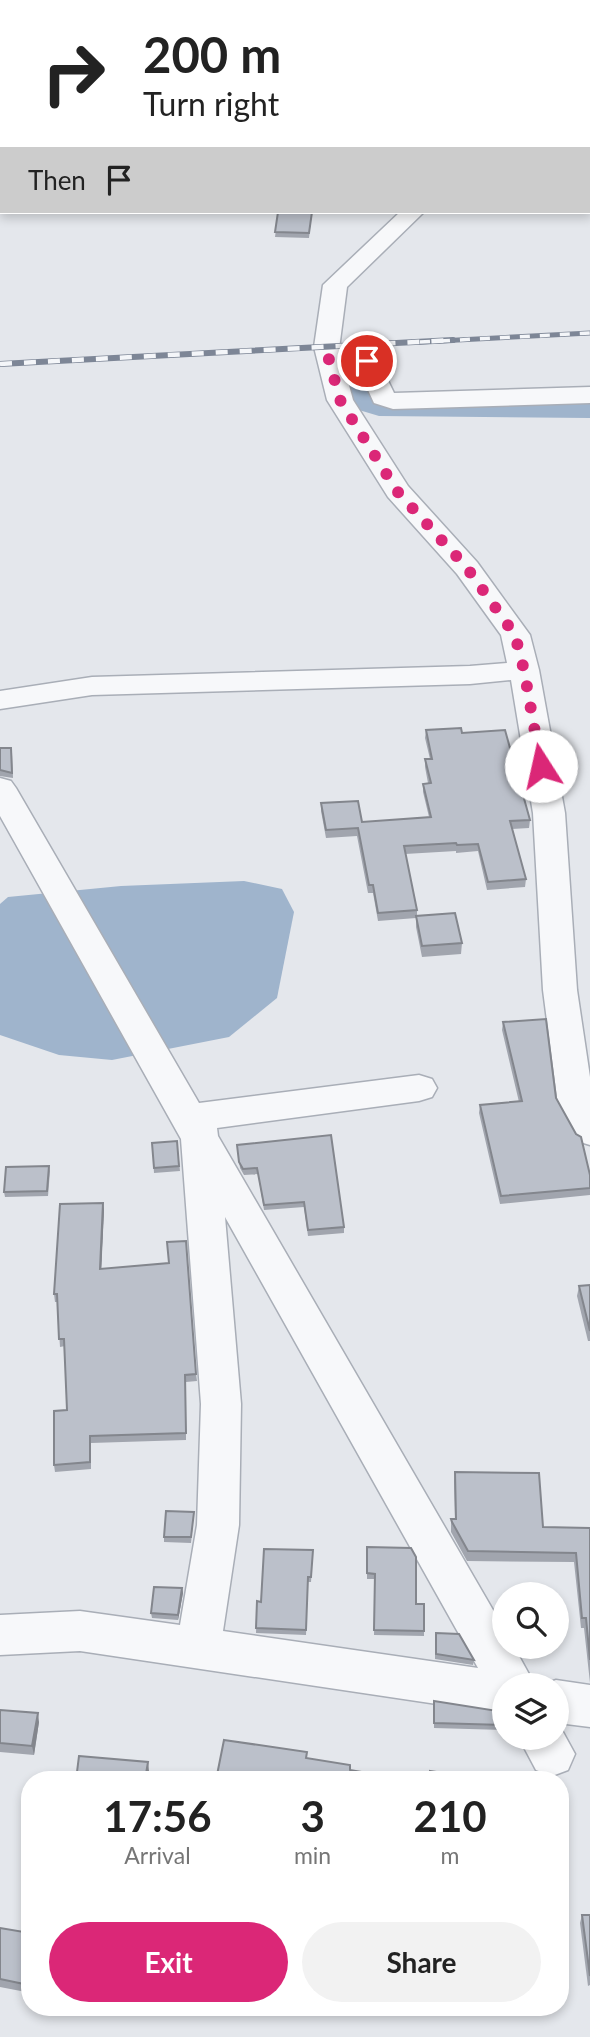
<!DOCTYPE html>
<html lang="en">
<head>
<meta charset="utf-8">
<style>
	body { margin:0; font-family:Lato,sans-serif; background:#f2f2f2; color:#222; height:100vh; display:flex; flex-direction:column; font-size:26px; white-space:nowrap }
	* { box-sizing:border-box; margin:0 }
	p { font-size:23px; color:#767676 }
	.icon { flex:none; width:38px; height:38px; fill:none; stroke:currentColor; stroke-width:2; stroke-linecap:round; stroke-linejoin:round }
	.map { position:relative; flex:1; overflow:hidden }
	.sheet { position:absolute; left:21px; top:1771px; width:548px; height:245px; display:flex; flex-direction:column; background:#fff; border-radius:28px; box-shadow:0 4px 10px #0003 }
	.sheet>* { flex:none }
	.guide { position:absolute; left:0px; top:0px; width:592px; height:214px; box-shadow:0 4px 10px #0003; background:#fff; color:#222; overflow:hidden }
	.tools { position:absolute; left:492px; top:1582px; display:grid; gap:14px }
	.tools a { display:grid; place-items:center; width:77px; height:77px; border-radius:50%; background:#fff; box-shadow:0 4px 10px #0003; font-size:35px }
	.pin { position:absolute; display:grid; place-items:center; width:60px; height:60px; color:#fff; margin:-30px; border:4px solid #fff; border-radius:50%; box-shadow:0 2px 7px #0007 }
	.me { position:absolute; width:77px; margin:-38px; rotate:350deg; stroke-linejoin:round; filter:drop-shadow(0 0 5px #0008) }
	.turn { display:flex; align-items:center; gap:24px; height:147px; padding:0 28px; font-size:32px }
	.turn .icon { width:91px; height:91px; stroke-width:2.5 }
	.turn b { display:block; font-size:49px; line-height:60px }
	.then { display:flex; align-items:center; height:66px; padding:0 28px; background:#0003; gap:14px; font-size:26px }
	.eta { display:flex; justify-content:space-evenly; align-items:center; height:119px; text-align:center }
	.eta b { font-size:42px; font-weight:700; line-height:49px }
	.cta { display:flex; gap:14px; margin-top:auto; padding:14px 28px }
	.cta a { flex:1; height:80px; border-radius:42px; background:#db2777; color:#fff; font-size:28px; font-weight:700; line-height:80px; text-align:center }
	.cta a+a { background:#f2f2f2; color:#222 }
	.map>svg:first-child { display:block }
</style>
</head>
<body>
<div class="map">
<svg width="590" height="2037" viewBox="0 0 590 2037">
	<rect width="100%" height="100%" fill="#e4e7ec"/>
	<polygon fill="#9fb4cc" points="244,881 282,889 294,912 277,998 229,1037 112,1060 59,1055 0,1035 0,904 8,897 121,886"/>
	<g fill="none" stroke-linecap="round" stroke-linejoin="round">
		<polygon fill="#9fb4cc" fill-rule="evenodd" points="347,358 355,360 378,400 382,402 590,404 590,418 379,416 359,410 356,405 335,365 339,360"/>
		<g stroke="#a9aeb7" stroke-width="3">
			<g id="street">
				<polygon points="536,0 556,0 536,2"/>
				<rect x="0" y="64" width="2" height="12"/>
				<rect x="0" y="196" width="2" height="14"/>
				<polygon points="400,212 424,212 347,287 339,349 352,349 376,356 394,393 590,387 590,403 393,409 374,403 357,366 343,363 353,400 408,486 477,562 530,635 539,670 565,813 577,990 590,1077 590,1145 577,1141 558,1105 543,990 533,813 511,680 470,684 92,695 0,709 0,691 92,677 470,666 507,663 501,635 457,574 388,497 327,400 314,347 323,285"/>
				<path d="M 0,778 L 11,781 L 16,788 L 199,1103 L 419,1075 L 432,1079 L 437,1088 L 432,1097 L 419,1101 L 217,1128 L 218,1136 L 504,1629 L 504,1647 L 514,1647 L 535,1685 L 504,1685 L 504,1714 L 80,1651 L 0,1655 L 0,1615 L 80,1611 L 180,1625 L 197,1525 L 201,1404 L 181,1139 L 0,816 ZM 225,1217 L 478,1668 L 223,1631 L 239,1525 L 241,1404 Z"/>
				<polygon points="556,1680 590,1685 590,1727 558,1723 575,1754 568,1770 552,1776 536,1770 519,1738 556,1738 556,1685 542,1685"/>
			</g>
		</g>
		<use href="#street" fill="#f7f8fa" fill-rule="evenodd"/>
		<g stroke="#7d8696" stroke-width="5">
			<polyline id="rail-far1" points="420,342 590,333"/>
		</g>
		<g stroke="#7d8696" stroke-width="6">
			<polyline id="rail" points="0,364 453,340"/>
		</g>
		<use href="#rail-far1" stroke="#f4f6f9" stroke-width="3.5" stroke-dasharray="10" stroke-linecap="butt"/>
		<use href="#rail" stroke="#f4f6f9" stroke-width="4.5" stroke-dasharray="12" stroke-linecap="butt"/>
	</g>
	<g fill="#a1a5ae">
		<polygon points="461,0 484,0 484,1"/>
		<polygon points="253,212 312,212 309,238 275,237 278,214 253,214"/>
		<polygon points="426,730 462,733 530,820 529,828 512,829 526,879 525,887 487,890 478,851 456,853 456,851 405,854 417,910 417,916 462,943 461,954 422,957 416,927 416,918 378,921 373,893 368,893 357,836 326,838 321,811 321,803 362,822 429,817 423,792 423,784 428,783 425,767 425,759 430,759 425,738"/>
		<polygon points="0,748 12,753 13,778 0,776"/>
		<polygon points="503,1022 556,1098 590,1175 590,1195 500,1204 479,1113 480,1105 519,1102 502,1030"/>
		<polygon points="177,1141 180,1171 154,1173 152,1143"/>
		<polygon points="238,1151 344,1227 344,1233 308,1236 304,1207 264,1210 258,1174 244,1175 240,1168"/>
		<polygon points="49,1166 50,1171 48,1196 5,1197 4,1192"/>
		<polygon points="103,1203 104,1210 101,1269 196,1374 197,1381 186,1382 186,1440 91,1443 91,1469 55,1472 54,1465 67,1410 65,1346 60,1347 57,1302 55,1302 54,1294"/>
		<polygon points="590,1285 590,1341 588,1341 577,1296 579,1286"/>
		<polygon points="455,1472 543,1527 590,1528 590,1683 584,1628 581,1628 574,1562 467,1561 451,1532 451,1519 455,1519 454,1481"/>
		<polygon points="194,1512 191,1543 164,1542 164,1537"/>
		<polygon points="367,1547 416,1604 424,1631 424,1636 374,1635 375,1579 367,1579"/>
		<polygon points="313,1550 311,1582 308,1582 306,1635 256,1633 257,1601 261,1602"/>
		<polygon points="182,1588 183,1593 178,1620 152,1618 151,1613"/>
		<polygon points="435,1638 474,1660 473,1665 435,1659"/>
		<polygon points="434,1706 504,1712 504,1730 434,1728"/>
		<polygon points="0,1710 39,1722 34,1755 0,1752"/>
		<polygon points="582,1915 590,1915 590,1985 588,1986 580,1923"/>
		<polygon points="0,1928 30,1933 26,1992 0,1987"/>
	</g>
	<g fill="#83868d">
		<polygon points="103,1203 104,1210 101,1276 100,1269"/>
		<polygon points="182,1588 183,1593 178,1620 178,1615"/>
		<polygon points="38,1713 39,1722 34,1755 32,1746"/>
		<polygon points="148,1762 149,1771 147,1780 145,1780"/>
		<polygon points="30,1962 30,1978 26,1992 24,1984"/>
	</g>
	<g fill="#bbc0ca" stroke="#83868d" stroke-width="2">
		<polygon points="187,0 289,0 290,2 187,2"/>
		<rect x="344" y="0" width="103" height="2"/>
		<polygon points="560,0 590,0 590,35 590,2 559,2"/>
		<rect x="0" y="158" width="2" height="29"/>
		<polygon points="278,212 312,212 309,233 275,232"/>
		<polygon points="461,728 462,733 505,730 530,820 510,821 526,879 488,882 478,844 457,845 456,843 404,846 417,910 378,913 373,885 369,885 358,828 326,830 321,803 358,801 362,822 431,817 423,784 431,783 425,759 432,759 426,730"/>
		<polygon points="0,748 11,748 12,773 0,770"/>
		<polygon points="455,913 462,943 422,946 416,916"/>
		<polygon points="546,1019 556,1098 576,1134 581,1137 590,1175 590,1188 501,1196 480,1105 522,1101 503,1022"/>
		<polygon points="331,1135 344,1227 308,1230 304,1202 264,1205 257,1168 243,1169 239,1162 237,1145"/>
		<polygon points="177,1141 179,1166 154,1168 152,1143"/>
		<polygon points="49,1166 47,1191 4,1192 6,1167"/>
		<polygon points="103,1203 100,1269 169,1263 167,1242 186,1241 196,1374 185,1375 186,1433 90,1436 90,1462 54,1465 54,1411 67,1410 64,1339 59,1339 57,1294 54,1294 60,1204"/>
		<polygon points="590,1285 590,1331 579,1286"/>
		<polygon points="455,1472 539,1473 543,1527 590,1528 590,1660 586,1618 582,1618 576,1553 468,1551 452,1522 451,1519 456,1519"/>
		<polygon points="166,1511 194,1512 191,1537 164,1537"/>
		<polygon points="367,1547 411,1548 416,1557 416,1604 424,1604 424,1631 374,1630 375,1574 367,1573"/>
		<polygon points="264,1549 313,1550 311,1577 308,1577 306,1630 256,1628 257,1601 261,1602"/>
		<polygon points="154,1587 182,1588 178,1615 151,1613"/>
		<polygon points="436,1633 459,1634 474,1660 436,1654"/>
		<polygon points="434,1701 504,1712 504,1725 434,1723"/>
		<polygon points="0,1710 38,1713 32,1746 0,1743"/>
		<polygon points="224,1740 307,1752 306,1758 350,1765 350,1770 408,1780 216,1780"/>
		<polygon points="79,1756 148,1762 145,1780 76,1780"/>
		<polygon points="430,1771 463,1776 462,1780 429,1780"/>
		<polygon points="582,1915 590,1915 590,1976"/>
		<polygon points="0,1928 30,1933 30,1962 24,1984 0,1979"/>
	</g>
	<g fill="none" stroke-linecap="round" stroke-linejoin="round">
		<polyline stroke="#db2777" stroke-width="12" stroke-dasharray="0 21.6" points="367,361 352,356 328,356 340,400 397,491 467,568 515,635 524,670 541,766"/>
	</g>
</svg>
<div class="tools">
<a><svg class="icon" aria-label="search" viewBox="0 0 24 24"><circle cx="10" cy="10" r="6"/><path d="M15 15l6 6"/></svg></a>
<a><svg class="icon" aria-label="layers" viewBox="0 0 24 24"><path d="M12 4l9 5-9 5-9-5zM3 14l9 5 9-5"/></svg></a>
</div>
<div class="pin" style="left:367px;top:361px;background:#d93025"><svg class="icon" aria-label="arrive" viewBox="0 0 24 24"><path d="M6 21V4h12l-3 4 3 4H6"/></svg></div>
<svg class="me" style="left:541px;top:766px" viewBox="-20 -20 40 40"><circle r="19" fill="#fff"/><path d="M0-13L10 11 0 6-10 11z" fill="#db2777"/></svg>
<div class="guide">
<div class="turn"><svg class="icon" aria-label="right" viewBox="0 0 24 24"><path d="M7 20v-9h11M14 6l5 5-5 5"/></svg><div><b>200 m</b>Turn right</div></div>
<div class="then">Then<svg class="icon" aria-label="arrive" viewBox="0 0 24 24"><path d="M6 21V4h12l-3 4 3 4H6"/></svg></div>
</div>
<section class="sheet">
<div class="eta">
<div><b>17:56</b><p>Arrival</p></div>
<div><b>3</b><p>min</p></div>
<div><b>210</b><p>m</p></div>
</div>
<div class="cta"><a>Exit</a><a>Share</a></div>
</section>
</div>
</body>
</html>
